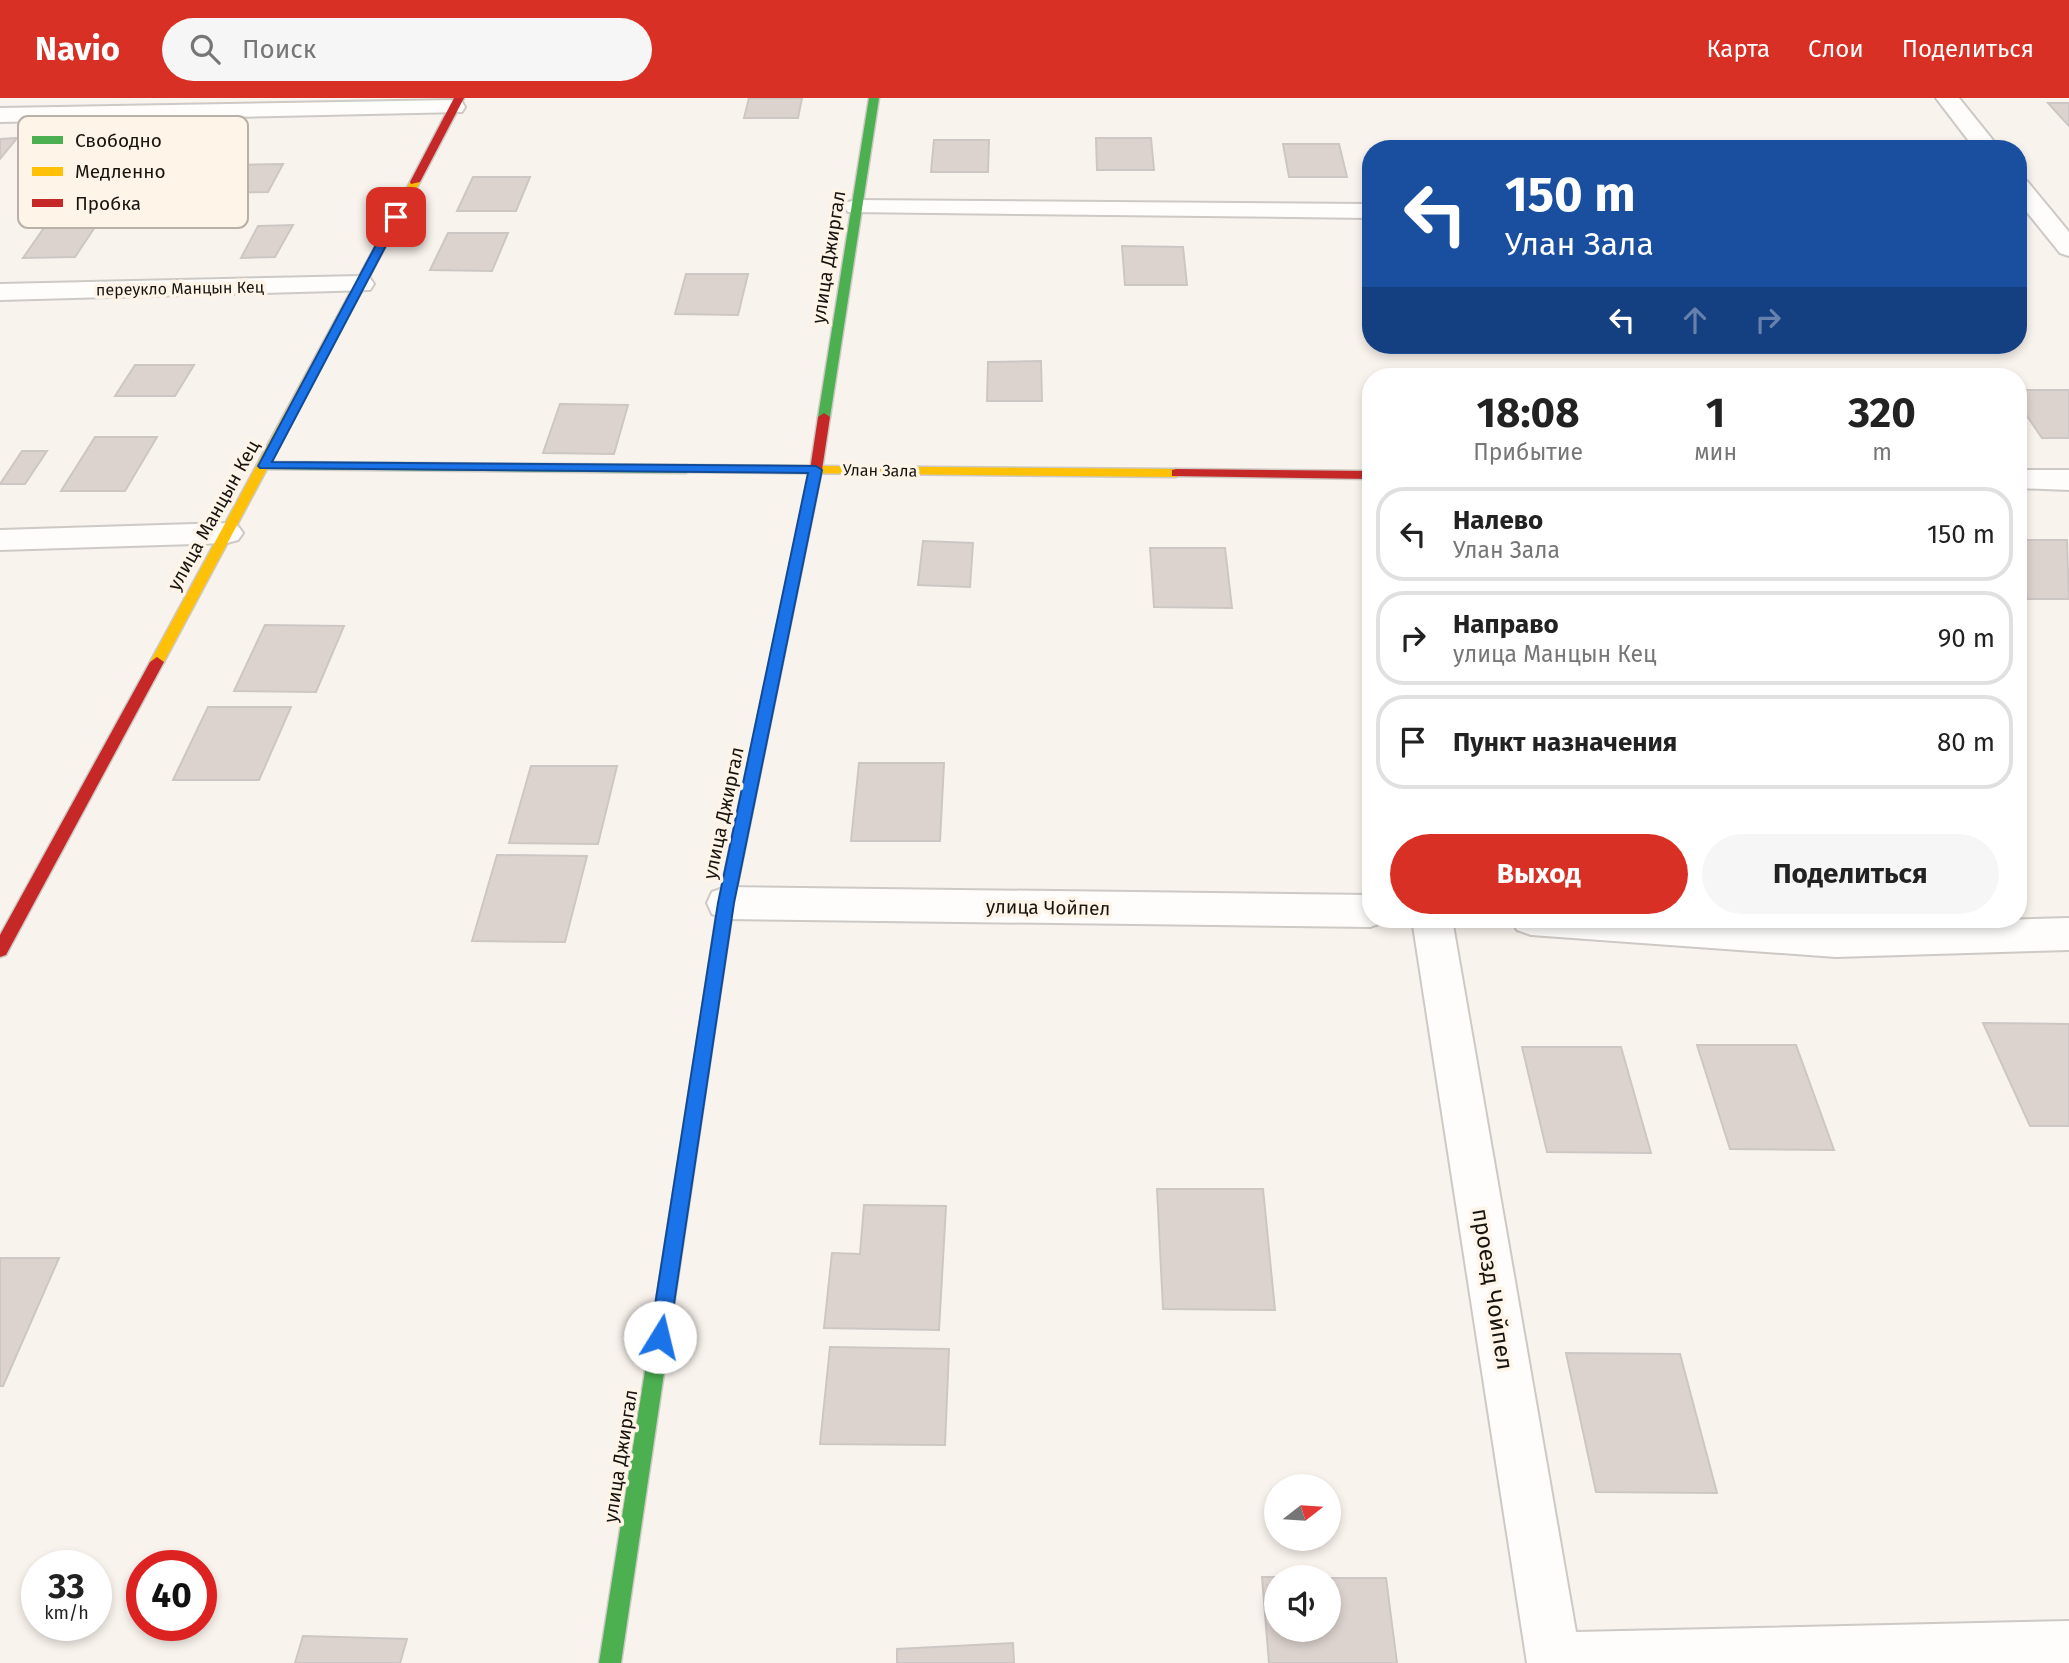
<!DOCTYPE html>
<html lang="ru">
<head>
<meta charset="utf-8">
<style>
	body { margin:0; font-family:"Fira Sans",sans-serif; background:#f6f6f6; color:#222; height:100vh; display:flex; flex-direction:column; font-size:26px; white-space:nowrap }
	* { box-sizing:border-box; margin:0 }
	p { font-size:23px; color:#767676 }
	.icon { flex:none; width:38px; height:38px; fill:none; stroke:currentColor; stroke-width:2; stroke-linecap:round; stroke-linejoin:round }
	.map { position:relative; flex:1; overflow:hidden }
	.details { position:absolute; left:1362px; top:270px; width:665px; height:560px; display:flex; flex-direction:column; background:#fff; border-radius:28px; box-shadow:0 4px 10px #0003 }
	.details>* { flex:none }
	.top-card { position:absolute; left:1362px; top:42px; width:665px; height:214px; border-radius:28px; box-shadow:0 4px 10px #0003; background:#1a4fa0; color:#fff; overflow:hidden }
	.needle { width:46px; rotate:73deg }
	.tools { position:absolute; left:1264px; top:1376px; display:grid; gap:14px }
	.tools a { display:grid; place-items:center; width:77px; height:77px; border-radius:50%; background:#fff; box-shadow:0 4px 10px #0003; font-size:35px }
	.speed { position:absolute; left:21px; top:1452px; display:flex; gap:14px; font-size:35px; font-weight:700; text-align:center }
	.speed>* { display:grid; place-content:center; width:91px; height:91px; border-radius:50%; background:#fff; box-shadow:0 4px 10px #0003; line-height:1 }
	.speed small { font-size:18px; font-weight:400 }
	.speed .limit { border:10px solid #d22; background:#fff; color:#111 }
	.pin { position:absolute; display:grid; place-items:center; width:60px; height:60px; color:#fff; margin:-30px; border-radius:14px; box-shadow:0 4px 10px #0006 }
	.me { position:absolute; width:77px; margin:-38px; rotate:9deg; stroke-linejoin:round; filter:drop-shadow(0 0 5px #0008) }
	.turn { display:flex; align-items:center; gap:24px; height:147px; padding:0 28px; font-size:32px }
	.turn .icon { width:91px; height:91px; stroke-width:2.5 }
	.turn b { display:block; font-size:49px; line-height:60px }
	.lanes { display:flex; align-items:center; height:66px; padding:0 28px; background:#0003; justify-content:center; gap:35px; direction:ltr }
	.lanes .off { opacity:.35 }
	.eta { display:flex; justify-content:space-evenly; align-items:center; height:119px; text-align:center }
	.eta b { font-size:42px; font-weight:700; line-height:49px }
	.action { display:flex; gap:14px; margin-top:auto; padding:14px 28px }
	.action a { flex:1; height:80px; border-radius:42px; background:#d93025; color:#fff; font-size:28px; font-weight:700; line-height:80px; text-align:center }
	.action a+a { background:#f6f6f6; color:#222 }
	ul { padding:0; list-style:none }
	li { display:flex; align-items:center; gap:21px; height:94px; margin:0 14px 10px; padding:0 14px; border:4px solid #e0e0e0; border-radius:28px }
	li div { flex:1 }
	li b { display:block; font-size:26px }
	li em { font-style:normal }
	header { display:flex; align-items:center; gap:42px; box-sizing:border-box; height:98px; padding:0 35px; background:#d93025; color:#fff }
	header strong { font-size:33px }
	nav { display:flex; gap:38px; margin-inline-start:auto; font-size:24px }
	.search { width:490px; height:63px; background:#f6f6f6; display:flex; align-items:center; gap:18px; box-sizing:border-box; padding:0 24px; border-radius:38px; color:#767676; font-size:26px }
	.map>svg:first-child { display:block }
</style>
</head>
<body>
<header>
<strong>Navio</strong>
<div class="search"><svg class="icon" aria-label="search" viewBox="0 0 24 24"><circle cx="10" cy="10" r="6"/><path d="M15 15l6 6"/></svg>Поиск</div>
<nav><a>Карта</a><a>Слои</a><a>Поделиться</a></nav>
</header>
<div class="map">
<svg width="2069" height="1565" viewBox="0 0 2069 1565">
	<rect width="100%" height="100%" fill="#f9f3ed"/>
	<g fill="#ddd3ce" stroke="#ccc7c4" stroke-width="2">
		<polygon points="749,0 802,0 798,20 744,20"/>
		<polygon points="2048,5 2069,5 2069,28"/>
		<polygon points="17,40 0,61 0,41"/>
		<polygon points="1096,40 1151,40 1154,72 1097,72"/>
		<polygon points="934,42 989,42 988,74 931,74"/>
		<polygon points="1283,46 1339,46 1347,79 1289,79"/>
		<polygon points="283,66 268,94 210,95 227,67"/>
		<polygon points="473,79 530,79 516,113 457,113"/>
		<polygon points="97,126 75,159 23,160 46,127"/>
		<polygon points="293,127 275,159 241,160 258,128"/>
		<polygon points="448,135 508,135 492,173 430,172"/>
		<polygon points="1122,148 1183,149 1187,187 1125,187"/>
		<polygon points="686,176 748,176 738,217 675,216"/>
		<polygon points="1041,263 1042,303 987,303 988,264"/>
		<polygon points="135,267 194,267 175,298 115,298"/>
		<polygon points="2018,292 2069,292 2069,340 2042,340 2018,305"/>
		<polygon points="560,306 628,307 614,356 543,355"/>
		<polygon points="95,339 157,339 125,393 61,393"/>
		<polygon points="22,353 47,353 25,386 0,386"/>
		<polygon points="2018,442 2067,442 2069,501 2028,501 2018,483"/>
		<polygon points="923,443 973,445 970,489 918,487"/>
		<polygon points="1150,450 1225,450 1232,510 1154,509"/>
		<polygon points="265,527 344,528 316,594 234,593"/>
		<polygon points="208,609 291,609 259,682 173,682"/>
		<polygon points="859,665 944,665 940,743 851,743"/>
		<polygon points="531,668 617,668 598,746 509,745"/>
		<polygon points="497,757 587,758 565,844 472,843"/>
		<polygon points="1983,925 2069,926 2069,1028 2030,1028"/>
		<polygon points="1697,947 1796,947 1834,1052 1730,1051"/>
		<polygon points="1522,949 1621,949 1651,1055 1547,1054"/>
		<polygon points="1157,1091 1263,1091 1275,1212 1163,1211"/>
		<polygon points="864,1107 946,1108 939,1232 824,1230 832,1155 860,1156"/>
		<polygon points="0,1160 59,1160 3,1288 0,1288"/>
		<polygon points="830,1249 949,1251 945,1347 820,1346"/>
		<polygon points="1566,1255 1680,1256 1717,1395 1596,1394"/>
		<polygon points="1262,1479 1276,1479 1276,1531 1328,1531 1328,1480 1386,1480 1397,1565 1269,1565"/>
		<polygon points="303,1538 407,1541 400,1565 295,1565"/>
		<polygon points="1013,1545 1014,1565 897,1565 897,1551"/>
	</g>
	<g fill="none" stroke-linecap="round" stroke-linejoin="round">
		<g stroke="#cdc9c4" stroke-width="4">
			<g id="street">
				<polygon points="1936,0 1959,0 2000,51 1975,51"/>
				<polygon points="454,2 462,4 465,9 462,14 0,24 0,10"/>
				<polygon points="2018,81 2027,83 2069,134 2069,158 2060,155 2018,103"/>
				<polygon points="857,102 1370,106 1370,120 848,114 845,109 848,104"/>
				<polygon points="361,178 370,180 374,186 370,192 0,202 0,186"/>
				<polygon points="2018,372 2069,372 2069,392 2018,390"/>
				<polygon points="227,425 238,428 243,435 238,442 227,445 0,452 0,432"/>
				<polygon points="726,789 1370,797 1370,821 1386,821 1384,824 1370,829 726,821 712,816 707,805 712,794"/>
				<polygon points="2069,820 2069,852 1836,859 1531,837 1517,832 1511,821 1753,821 1836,827"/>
				<polygon points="1412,821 1452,821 1576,1534 2069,1523 2069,1565 1527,1565"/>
			</g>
		</g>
		<g stroke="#cdc9c4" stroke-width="3">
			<g id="fast">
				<polygon points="869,0 879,0 830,319 824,323 818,319"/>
				<polygon points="264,364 686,367 692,371 686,375 260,371 258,368"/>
				<polygon points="708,917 714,919 716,924 621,1565 599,1565 700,924 702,919"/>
			</g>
		</g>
		<g stroke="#cdc9c4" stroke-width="3">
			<g id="slow">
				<polygon points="415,81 420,84 164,564 162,567 152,567 150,564 410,84"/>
				<polygon points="686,367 1176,371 1182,375 1176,379 682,374 680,371"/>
				<polygon points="768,598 775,603 734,805 716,924 714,929 708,931 702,929 700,924 718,805 761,603"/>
			</g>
		</g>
		<g stroke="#cdc9c4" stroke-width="3">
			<g id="jam">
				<polygon points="454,0 464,0 420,84 411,86 410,84"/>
				<polygon points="824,315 830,319 822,372 775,603 768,608 761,603 810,372 818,319"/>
				<polygon points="1176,371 1370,373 1370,381 1172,378 1172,372"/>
				<polygon points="157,559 164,564 6,857 0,859 0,837 150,564"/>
			</g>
		</g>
		<use href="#street" fill="#fefdfc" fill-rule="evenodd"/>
		<use href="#fast" fill="#4caf50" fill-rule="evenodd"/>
		<use href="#slow" fill="#ffc107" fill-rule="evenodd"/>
		<use href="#jam" fill="#c62828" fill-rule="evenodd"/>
	</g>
	<polygon fill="#1a73e8" stroke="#114b97" stroke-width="2" points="396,116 401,119 272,364 816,368 822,372 734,805 669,1239 667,1246 660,1249 653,1246 650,1239 718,805 808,375 260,370 258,368 391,119"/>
	<g text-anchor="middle" stroke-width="7" stroke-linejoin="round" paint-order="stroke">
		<g font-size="16" fill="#181410" stroke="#fef4e8">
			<text transform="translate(180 190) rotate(-1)" y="6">переукло Манцын Кец</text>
			<text transform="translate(880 372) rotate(1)" y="6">Улан Зала</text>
		</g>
		<g font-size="19" fill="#181410" stroke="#fef4e8">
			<text transform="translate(828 159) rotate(-81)" y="7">улица Джиргал</text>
			<text transform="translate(213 417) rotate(-61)" y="7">улица Манцын Кец</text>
			<text transform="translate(723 715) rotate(-78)" y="7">улица Джиргал</text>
			<text transform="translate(1048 809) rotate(1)" y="7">улица Чойпел</text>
			<text transform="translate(620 1358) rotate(-81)" y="7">улица Джиргал</text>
		</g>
		<g font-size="23" fill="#181410" stroke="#fef4e8">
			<text transform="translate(1493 1191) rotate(81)" y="8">проезд Чойпел</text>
		</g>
	</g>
	<rect x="18" y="18" width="230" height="112" rx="10" fill="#fef4e8" stroke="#b9b1a7" stroke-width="2"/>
	<rect x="32" y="38" width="31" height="8" fill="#4caf50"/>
	<rect x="32" y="69" width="31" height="9" fill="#ffc107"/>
	<rect x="32" y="101" width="31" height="8" fill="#c62828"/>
	<g font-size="19" fill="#181410">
		<text x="75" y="49">Свободно</text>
		<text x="75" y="80">Медленно</text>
		<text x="75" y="112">Пробка</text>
	</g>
</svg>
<div class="tools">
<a><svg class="needle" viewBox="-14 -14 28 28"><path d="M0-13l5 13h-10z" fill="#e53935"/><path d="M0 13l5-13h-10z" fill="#767676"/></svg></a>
<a><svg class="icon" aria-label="sound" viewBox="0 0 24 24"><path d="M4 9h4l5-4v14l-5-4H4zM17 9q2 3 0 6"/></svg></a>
</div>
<div class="speed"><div>33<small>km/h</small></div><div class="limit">40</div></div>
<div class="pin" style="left:396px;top:119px;background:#d93025"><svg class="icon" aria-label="arrive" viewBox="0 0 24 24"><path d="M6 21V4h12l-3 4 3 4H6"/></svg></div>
<svg class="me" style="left:660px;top:1239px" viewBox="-20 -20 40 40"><circle r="19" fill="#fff"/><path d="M0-13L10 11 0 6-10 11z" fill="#1a73e8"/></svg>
<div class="top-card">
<div class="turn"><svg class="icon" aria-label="left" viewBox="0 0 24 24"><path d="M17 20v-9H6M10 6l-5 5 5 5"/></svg><div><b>150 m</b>Улан Зала</div></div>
<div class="lanes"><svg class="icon" aria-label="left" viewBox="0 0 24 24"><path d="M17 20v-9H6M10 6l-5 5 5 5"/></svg><svg class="icon off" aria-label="ahead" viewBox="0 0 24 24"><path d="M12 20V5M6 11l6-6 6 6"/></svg><svg class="icon off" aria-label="right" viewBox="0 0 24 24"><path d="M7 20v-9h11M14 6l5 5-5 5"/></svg></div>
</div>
<section class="details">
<div class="eta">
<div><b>18:08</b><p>Прибытие</p></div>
<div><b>1</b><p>мин</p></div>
<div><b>320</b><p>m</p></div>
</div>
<ul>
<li><svg class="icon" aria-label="left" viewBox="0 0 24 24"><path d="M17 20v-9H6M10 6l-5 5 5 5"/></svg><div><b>Налево</b><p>Улан Зала</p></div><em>150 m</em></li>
<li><svg class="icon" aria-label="right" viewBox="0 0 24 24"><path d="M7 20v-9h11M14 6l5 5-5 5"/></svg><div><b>Направо</b><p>улица Манцын Кец</p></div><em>90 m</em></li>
<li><svg class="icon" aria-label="arrive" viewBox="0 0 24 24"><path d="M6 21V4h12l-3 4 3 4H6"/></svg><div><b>Пункт назначения</b></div><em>80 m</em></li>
</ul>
<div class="action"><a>Выход</a><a>Поделиться</a></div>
</section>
</div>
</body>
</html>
